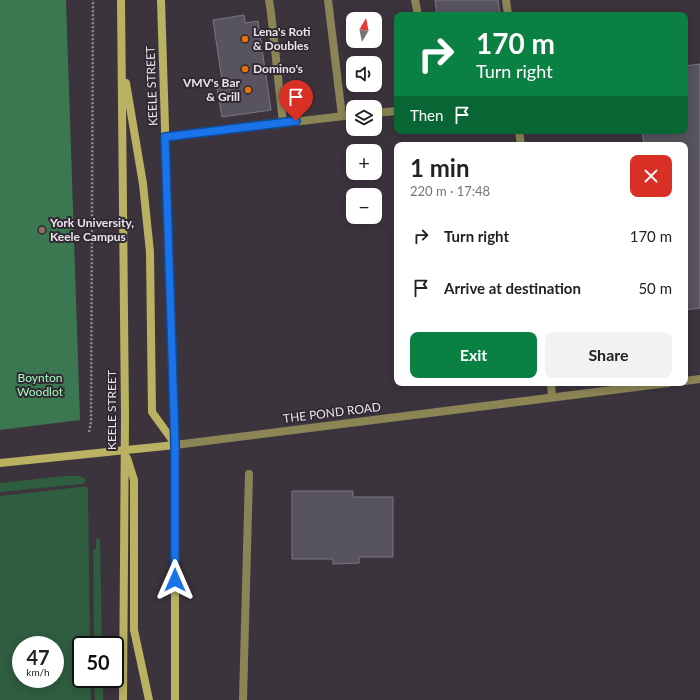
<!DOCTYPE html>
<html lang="en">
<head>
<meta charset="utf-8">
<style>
	body { margin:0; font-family:Lato,sans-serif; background:#f2f2f2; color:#222; height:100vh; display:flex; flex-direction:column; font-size:15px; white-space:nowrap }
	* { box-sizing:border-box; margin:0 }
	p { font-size:13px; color:#767676 }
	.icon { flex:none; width:22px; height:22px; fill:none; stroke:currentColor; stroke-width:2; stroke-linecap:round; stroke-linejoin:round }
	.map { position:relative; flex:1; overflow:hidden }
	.drawer { position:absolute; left:394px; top:142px; width:294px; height:244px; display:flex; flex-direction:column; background:#fff; border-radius:8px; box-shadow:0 2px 10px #0003 }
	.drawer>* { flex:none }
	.hud { position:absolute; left:394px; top:12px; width:294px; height:122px; border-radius:8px; box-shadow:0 2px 10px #0003; background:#0b8043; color:#fff; overflow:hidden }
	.needle { width:26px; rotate:10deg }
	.buttons { position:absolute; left:346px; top:12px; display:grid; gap:8px }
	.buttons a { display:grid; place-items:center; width:36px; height:36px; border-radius:8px; background:#fff; box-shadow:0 2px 10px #0003; font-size:20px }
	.speed { position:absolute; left:12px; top:636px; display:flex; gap:8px; font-size:20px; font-weight:700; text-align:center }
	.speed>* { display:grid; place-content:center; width:52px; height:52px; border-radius:50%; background:#fff; box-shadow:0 2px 10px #0003; line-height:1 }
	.speed small { font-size:10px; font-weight:400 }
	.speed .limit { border:2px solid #111; border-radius:6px; background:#fff; color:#111 }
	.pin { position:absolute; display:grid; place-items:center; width:34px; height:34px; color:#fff; margin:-41px -17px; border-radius:50% 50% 50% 0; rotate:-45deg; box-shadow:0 0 4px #0007 }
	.pin .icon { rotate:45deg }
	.me { position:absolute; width:44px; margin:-22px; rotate:0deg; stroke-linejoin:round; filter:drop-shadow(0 0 3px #0008) }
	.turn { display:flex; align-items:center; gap:14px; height:84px; padding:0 16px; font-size:18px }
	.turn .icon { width:52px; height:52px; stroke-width:2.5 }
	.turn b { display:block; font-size:28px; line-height:34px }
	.then { display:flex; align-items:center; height:38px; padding:0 16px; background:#0003; gap:8px; font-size:15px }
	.round { display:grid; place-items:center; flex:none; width:42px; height:42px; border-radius:8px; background:#f2f2f2 }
	.headline { display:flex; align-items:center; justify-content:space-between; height:68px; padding:0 16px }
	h1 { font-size:24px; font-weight:700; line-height:30px }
	.primary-button { display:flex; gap:8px; margin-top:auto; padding:8px 16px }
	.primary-button a { flex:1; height:46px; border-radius:8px; background:#0b8043; color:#fff; font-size:16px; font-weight:700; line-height:46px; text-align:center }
	.primary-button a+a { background:#f2f2f2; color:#222 }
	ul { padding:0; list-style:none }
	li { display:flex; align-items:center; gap:12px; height:52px; padding:0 16px }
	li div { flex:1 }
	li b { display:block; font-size:15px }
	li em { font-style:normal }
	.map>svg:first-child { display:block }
</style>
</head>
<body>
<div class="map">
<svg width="700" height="700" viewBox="0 0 700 700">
	<rect width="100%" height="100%" fill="#3c343d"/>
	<g fill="#2f5d40" fill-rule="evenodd">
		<polygon points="64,476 79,476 85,478 85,482 82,484 0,492 0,483"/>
		<path d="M 81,487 L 87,487 L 88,490 L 90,645 L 81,645 L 81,679 L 90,679 L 91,700 L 0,700 L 0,496 ZM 21,645 L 55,645 L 55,679 L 21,679 Z"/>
		<polygon points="96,538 100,539 102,645 94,645 93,549 96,549"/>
		<polygon points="94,679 103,679 103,700 95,700"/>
	</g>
	<polygon fill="#3b7751" points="0,0 66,0 80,420 0,430"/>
	<g fill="#57545f" stroke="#797682">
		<polygon points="435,0 498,0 500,15 437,15"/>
		<polygon points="244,15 245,23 258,21 271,110 222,117 217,88 223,87 213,20"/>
		<polygon points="700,64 700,308 685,310 685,145 644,145 642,131 685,131 685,66"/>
		<polygon points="292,491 353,491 353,497 393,497 393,557 359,557 359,563 333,564 333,559 292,559"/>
	</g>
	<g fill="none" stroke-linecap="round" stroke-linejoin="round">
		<polyline stroke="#918a92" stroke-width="2.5" stroke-dasharray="2 2" stroke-linecap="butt" points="89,432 91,422 93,0"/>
		<g stroke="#8b8556" stroke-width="8">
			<polyline points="269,0 271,13 283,123"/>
			<polyline points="328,0 342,116"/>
			<polyline points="415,0 418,15"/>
			<polyline points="506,0 508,15"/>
			<polyline points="375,113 397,111"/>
			<polyline points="519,131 521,145"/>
			<polyline points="165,137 353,115"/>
			<polyline points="551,383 552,397"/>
			<polyline points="243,700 249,474"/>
		</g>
		<g stroke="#8b8556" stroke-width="8">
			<polyline points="685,381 700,379"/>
			<polyline points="175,445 668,383"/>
		</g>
		<g stroke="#bbb163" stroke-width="8">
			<polyline points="121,0 125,417 123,700"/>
			<polyline points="161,0 175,445 175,700"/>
			<polyline points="126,83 143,184 150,252 152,412 175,444"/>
			<polyline points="127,458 134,480 134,630 149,700"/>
			<polyline points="0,463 175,445"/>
		</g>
	</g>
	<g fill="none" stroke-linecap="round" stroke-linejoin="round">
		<g stroke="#114b97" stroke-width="10">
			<polyline id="route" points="175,580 175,445 165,137 296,121"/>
		</g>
		<use href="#route" stroke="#1a73e8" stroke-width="7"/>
	</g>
	<g fill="#e8710a" stroke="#322a33" stroke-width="1.5">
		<circle cx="245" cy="39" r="4"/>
		<circle cx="245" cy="69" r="4"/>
		<circle cx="248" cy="90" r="4"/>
	</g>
	<circle fill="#8d6e63" stroke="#322a33" stroke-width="1.5" cx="42" cy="230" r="4"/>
	<g text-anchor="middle" stroke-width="4" stroke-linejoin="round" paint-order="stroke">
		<g font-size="12" font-weight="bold" fill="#e9e4ea" stroke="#322a33" text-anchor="start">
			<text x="253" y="36">Lena's Roti<tspan x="253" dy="14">&amp; Doubles</tspan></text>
			<text x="253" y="73">Domino's</text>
			<text x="240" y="87" text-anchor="end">VMV's Bar<tspan x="240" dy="14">&amp; Grill</tspan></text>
			<text x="50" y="227">York University,<tspan x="50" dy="14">Keele Campus</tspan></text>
		</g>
		<g font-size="12" fill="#e9e4ea" stroke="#322a33">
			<text transform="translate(152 86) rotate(-92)" y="4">KEELE STREET</text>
			<text transform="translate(112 410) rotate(-90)" y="4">KEELE STREET</text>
			<text transform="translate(332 413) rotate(-7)" y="4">THE POND ROAD</text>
		</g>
		<g font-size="12" fill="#a1f8be" stroke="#322a33">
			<text x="40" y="382">Boynton<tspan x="40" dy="14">Woodlot</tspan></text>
		</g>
	</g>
</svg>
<div class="buttons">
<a><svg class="needle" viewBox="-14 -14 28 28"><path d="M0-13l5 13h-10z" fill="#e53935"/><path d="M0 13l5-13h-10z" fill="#767676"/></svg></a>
<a><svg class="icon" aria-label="sound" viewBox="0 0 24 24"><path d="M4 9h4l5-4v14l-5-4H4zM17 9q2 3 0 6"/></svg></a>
<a><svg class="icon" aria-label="layers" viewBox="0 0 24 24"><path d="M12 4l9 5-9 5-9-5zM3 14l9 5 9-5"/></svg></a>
<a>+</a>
<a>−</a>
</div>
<div class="speed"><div>47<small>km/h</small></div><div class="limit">50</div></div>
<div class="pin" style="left:296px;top:121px;background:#d93025"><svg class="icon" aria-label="arrive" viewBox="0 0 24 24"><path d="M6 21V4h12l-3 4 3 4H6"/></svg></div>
<svg class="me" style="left:175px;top:580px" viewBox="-20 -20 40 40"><path d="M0-17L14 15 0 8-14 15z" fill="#1a73e8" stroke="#fff" stroke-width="4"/></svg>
<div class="hud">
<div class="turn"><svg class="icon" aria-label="right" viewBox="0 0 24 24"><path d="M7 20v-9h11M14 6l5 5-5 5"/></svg><div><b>170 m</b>Turn right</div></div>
<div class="then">Then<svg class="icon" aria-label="arrive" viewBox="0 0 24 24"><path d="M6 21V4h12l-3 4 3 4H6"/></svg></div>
</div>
<section class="drawer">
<div class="headline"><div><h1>1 min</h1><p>220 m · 17:48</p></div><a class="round" style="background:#d93025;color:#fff"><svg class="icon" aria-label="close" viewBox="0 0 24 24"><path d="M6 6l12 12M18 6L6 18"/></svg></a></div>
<ul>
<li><svg class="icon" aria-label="right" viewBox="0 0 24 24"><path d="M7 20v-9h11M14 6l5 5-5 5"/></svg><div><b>Turn right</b></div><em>170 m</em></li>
<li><svg class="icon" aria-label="arrive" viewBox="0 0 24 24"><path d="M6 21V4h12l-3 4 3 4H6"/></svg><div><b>Arrive at destination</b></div><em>50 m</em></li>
</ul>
<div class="primary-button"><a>Exit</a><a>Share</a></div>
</section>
</div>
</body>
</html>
